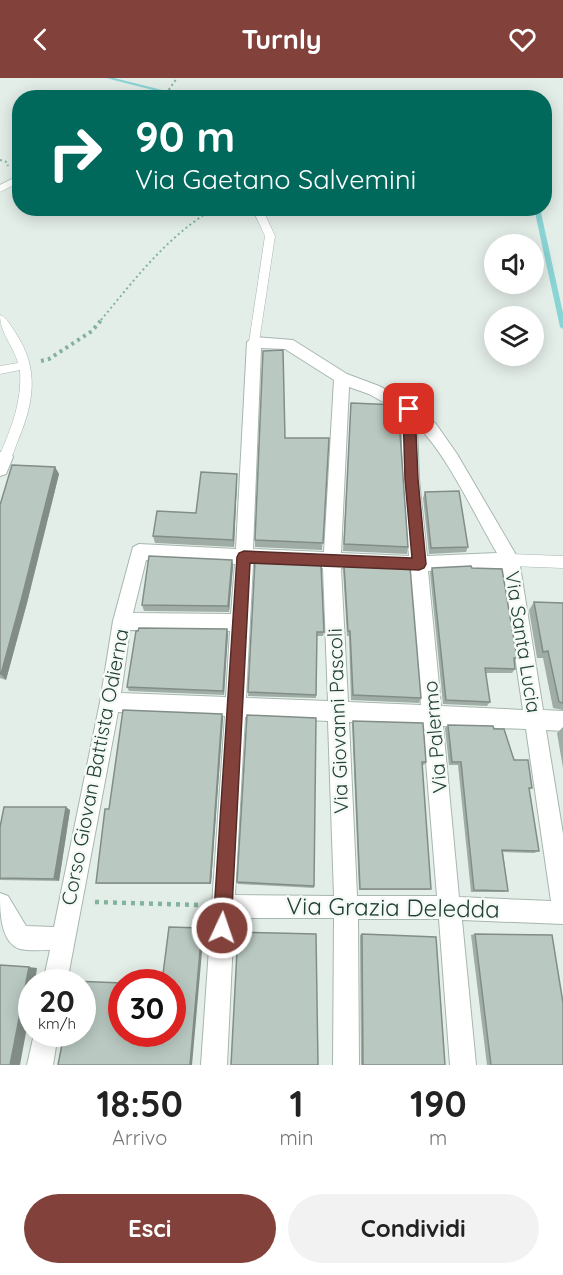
<!DOCTYPE html>
<html lang="it">
<head>
<meta charset="utf-8">
<style>
	body { margin:0; font-family:Quicksand,sans-serif; background:#f2f2f2; color:#222; height:100vh; display:flex; flex-direction:column; font-size:22px; white-space:nowrap }
	* { box-sizing:border-box; margin:0 }
	p { font-size:20px; color:#767676 }
	.icon { flex:none; width:33px; height:33px; fill:none; stroke:currentColor; stroke-width:2; stroke-linecap:round; stroke-linejoin:round }
	.map { position:relative; height:987px; overflow:hidden }
	.drawer { display:flex; flex-direction:column; background:#fff; flex:1 }
	.drawer>* { flex:none }
	.top-card { position:absolute; left:12px; top:12px; width:540px; height:126px; border-radius:24px; box-shadow:0 3px 15px #0003; background:#00695c; color:#fff; overflow:hidden }
	.buttons { position:absolute; left:484px; top:156px; display:grid; gap:12px }
	.buttons a { display:grid; place-items:center; width:60px; height:60px; border-radius:50%; background:#fff; box-shadow:0 3px 15px #0003; font-size:30px }
	.speed { position:absolute; left:18px; top:891px; display:flex; gap:12px; font-size:30px; font-weight:700; text-align:center }
	.speed>* { display:grid; place-content:center; width:78px; height:78px; border-radius:50%; background:#fff; box-shadow:0 3px 15px #0003; line-height:1 }
	.speed small { font-size:15px; font-weight:400 }
	.speed .limit { border:9px solid #d22; background:#fff; color:#111 }
	.pin { position:absolute; display:grid; place-items:center; width:51px; height:51px; color:#fff; margin:-26px; border-radius:12px; box-shadow:0 3px 9px #0006 }
	.me { position:absolute; width:66px; margin:-33px; rotate:3deg; stroke-linejoin:round; filter:drop-shadow(0 0 4px #0008) }
	.turn { display:flex; align-items:center; gap:21px; height:126px; padding:0 24px; font-size:27px }
	.turn .icon { width:78px; height:78px; stroke-width:2.5 }
	.turn b { display:block; font-size:42px; line-height:51px }
	.eta { display:flex; justify-content:space-evenly; align-items:center; height:102px; text-align:center }
	.eta b { font-size:36px; font-weight:700; line-height:42px }
	.action { display:flex; gap:12px; margin-top:auto; padding:12px 24px }
	.action a { flex:1; height:69px; border-radius:36px; background:#82423b; color:#fff; font-size:24px; font-weight:700; line-height:69px; text-align:center }
	.action a+a { background:#f2f2f2; color:#222 }
	header { display:flex; justify-content:space-between; align-items:center; height:78px; padding:0 24px; background:#82423b; color:#fff; font-size:27px; font-weight:700 }
	.map>svg:first-child { display:block }
</style>
</head>
<body>
<header><svg class="icon" aria-label="back" viewBox="0 0 24 24"><path d="M15 5l-7 7 7 7"/></svg>Turnly<svg class="icon" aria-label="heart" viewBox="0 0 24 24"><path d="M12 20l-8-8c-3-5 5-10 8-4 3-6 11-1 8 4z"/></svg></header>
<div class="map">
<svg width="563" height="987" viewBox="0 0 563 987">
	<rect width="100%" height="100%" fill="#e4eee8"/>
	<g fill="none" stroke-linecap="round" stroke-linejoin="round">
		<g fill="#8ad4d5" fill-rule="evenodd">
			<polygon points="106,0 114,0 194,20 184,20"/>
			<polygon points="534,130 540,130 563,235 563,251 560,249"/>
		</g>
		<g stroke="#a6b7ae" stroke-width="1">
			<g id="lane">
				<polygon points="20,97 20,104 0,114 0,107"/>
				<polygon points="252,130 262,130 275,158 259,264 254,268 249,264 265,158"/>
				<path d="M 0,237 C 7,240 11,248 15,254 C 40,291 34,325 17,365 C 14,372 13,381 5,384 L 1,382 L 0,376 C 12,349 22,323 20,292 L 0,296 L 0,288 L 18,285 C 13,267 0,255 0,237 Z"/>
				<polygon points="510,476 563,478 563,490 510,488 505,486 503,482 505,478"/>
			</g>
		</g>
		<g stroke="#a6b7ae" stroke-width="2">
			<g id="street">
				<path d="M 254,259 L 293,262 L 347,296 L 379,308 L 415,327 L 436,346 L 457,376 L 519,482 L 543,632 L 563,633 L 563,653 L 546,652 L 563,756 L 563,846 L 462,842 L 476,987 L 450,987 L 439,841 L 358,841 L 359,987 L 333,987 L 334,840 L 234,840 L 227,987 L 201,987 L 225,638 L 118,634 L 67,904 L 43,904 L 50,872 C 40,872 29,873 20,871 C 0,865 0,832 0,815 L 8,818 L 26,848 L 54,849 L 100,624 L 113,543 L 133,469 L 139,466 L 236,471 L 247,264 ZM 261,270 L 285,271 L 334,302 L 324,474 L 253,471 ZM 349,309 L 369,316 L 401,334 L 403,401 L 409,478 L 341,475 ZM 417,348 C 446,374 476,440 497,475 L 427,478 L 419,401 ZM 146,482 L 235,486 L 231,536 L 133,535 ZM 253,486 L 323,490 L 328,623 L 246,620 ZM 341,490 L 410,493 L 421,627 L 348,624 ZM 502,490 L 523,632 L 441,628 L 428,493 ZM 130,552 L 230,553 L 226,619 L 121,615 ZM 245,639 L 328,643 L 334,818 L 235,817 ZM 349,644 L 423,647 L 437,818 L 357,818 ZM 443,648 L 526,651 L 551,823 L 459,819 Z"/>
				<polygon points="5,373 11,374 13,379 6,396 0,398 0,374"/>
				<polygon points="34,956 58,956 53,987 27,987"/>
			</g>
		</g>
		<g stroke="#83b39d" stroke-width="2" stroke-dasharray="2 3" stroke-linecap="butt">
			<polyline points="163,20 177,0"/>
			<polyline points="0,82 7,84 8,88"/>
			<path d="M 101,242 C 135,201 168,157 215,130"/>
		</g>
		<polyline stroke="#83b39d" stroke-width="4" stroke-dasharray="3 4" stroke-linecap="butt" points="41,283 49,281 92,253 102,241"/>
		<polyline stroke="#83b39d" stroke-width="4.5" stroke-dasharray="4 5" stroke-linecap="butt" points="95,824 199,827"/>
		<use href="#lane" fill="#fff" fill-rule="evenodd"/>
		<use href="#street" fill="#fff" fill-rule="evenodd"/>
	</g>
	<g fill="#9fada6">
		<polygon points="351,325 408,469 407,476 343,473"/>
		<polygon points="329,360 322,472 255,469 255,462"/>
		<polygon points="55,389 59,396 27,525 6,602 0,600 0,427"/>
		<polygon points="237,396 237,403 234,469 155,465 153,458 196,435"/>
		<polygon points="425,414 468,469 466,474 429,476 423,420"/>
		<polygon points="232,482 233,488 229,534 144,533 142,527"/>
		<polygon points="255,483 324,554 323,558 317,558 316,620 248,618"/>
		<polygon points="344,487 421,620 419,625 351,622 349,558 347,558 343,492"/>
		<polygon points="432,490 472,490 517,580 514,583 515,591 512,595 486,595 490,624 487,628 443,626 430,495"/>
		<polygon points="534,524 563,525 563,632 553,630 543,580 537,580 529,532"/>
		<polygon points="228,555 224,617 129,613 127,609"/>
		<polygon points="222,636 223,640 211,806 99,806 96,805 109,731"/>
		<polygon points="353,643 426,684 424,687 422,687 431,811 428,812 359,812 352,646"/>
		<polygon points="448,647 494,651 532,710 529,712 539,773 534,775 503,774 508,813 504,814 471,814 458,687 449,687 445,650"/>
		<polygon points="563,649 563,690 557,655"/>
		<polygon points="70,732 59,803 0,802 0,749"/>
		<polygon points="237,804 314,808 314,810 238,806"/>
		<polygon points="362,856 445,987 361,987 360,857"/>
		<polygon points="475,856 563,987 487,987 471,857"/>
	</g>
	<g fill="#828d87">
		<polygon points="55,389 59,396 27,525 6,602 1,596"/>
		<polygon points="237,396 237,403 234,469 233,462"/>
		<polygon points="232,482 233,488 229,534 228,528"/>
		<polygon points="227,551 228,555 224,617 223,613"/>
		<polygon points="222,636 223,640 211,806 210,805"/>
		<polygon points="66,729 70,732 59,803 54,801"/>
		<polygon points="202,850 204,851 192,987 190,987"/>
		<polygon points="29,889 37,890 35,904 32,904 32,922 20,987 10,987"/>
	</g>
	<g fill="#b9c9c1" stroke="#828d87" stroke-width="1.5">
		<polygon points="283,272 285,360 329,360 323,465 255,462 263,273"/>
		<polygon points="351,325 398,327 408,469 344,466"/>
		<polygon points="12,387 55,389 22,519 1,596 0,596 0,427"/>
		<polygon points="201,394 237,396 233,462 153,458 157,433 196,435"/>
		<polygon points="459,413 468,469 431,470 425,414"/>
		<polygon points="149,478 232,482 228,528 142,527"/>
		<polygon points="255,483 321,487 324,554 317,554 316,617 248,614"/>
		<polygon points="344,487 410,489 421,620 353,617 350,553 348,553"/>
		<polygon points="471,488 472,490 502,491 517,580 514,580 515,591 485,590 490,624 446,622 432,490"/>
		<polygon points="534,524 563,525 563,625 559,624 548,573 543,574"/>
		<polygon points="139,550 227,551 223,613 127,609 136,553 138,553"/>
		<polygon points="123,632 222,636 210,805 96,805 105,731 109,731"/>
		<polygon points="247,637 316,640 314,808 237,804"/>
		<polygon points="353,643 423,645 426,684 422,684 431,811 360,811"/>
		<polygon points="448,647 493,648 494,651 504,651 514,682 528,682 532,710 529,710 539,773 502,772 508,813 474,812 461,684 452,684"/>
		<polygon points="4,729 66,729 54,801 0,800 0,749"/>
		<polygon points="169,849 202,850 190,987 58,987 64,956 82,956 82,904 73,904 73,903 122,905 122,956 172,956 172,904 162,904"/>
		<polygon points="238,854 316,856 318,987 231,987"/>
		<polygon points="362,856 436,859 445,987 363,987"/>
		<polygon points="475,856 552,857 563,925 563,987 491,987"/>
		<polygon points="0,887 29,889 10,987 0,987"/>
	</g>
	<polygon fill="#82423b" stroke="#542b26" stroke-width="1.5" points="409,326 415,331 418,401 426,486 424,490 419,492 250,485 231,850 228,857 222,859 216,857 213,850 237,479 239,475 244,473 412,480 405,401 403,331"/>
	<g text-anchor="middle" stroke-width="5" stroke-linejoin="round" paint-order="stroke">
		<g font-size="20" fill="#224134" stroke="#f5faf7">
			<text transform="translate(523 564) rotate(81)" y="7">Via Santa Lucia</text>
			<text transform="translate(338 643) rotate(-92)" y="7">Via Giovanni Pascoli</text>
			<text transform="translate(435 659) rotate(-95)" y="7">Via Palermo</text>
			<text transform="translate(95 689) rotate(-79)" y="7">Corso Giovan Battista Odierna</text>
		</g>
		<g font-size="24" fill="#224134" stroke="#f5faf7">
			<text transform="translate(393 830) rotate(1)" y="8">Via Grazia Deledda</text>
		</g>
	</g>
</svg>
<div class="buttons">
<a><svg class="icon" aria-label="sound" viewBox="0 0 24 24"><path d="M4 9h4l5-4v14l-5-4H4zM17 9q2 3 0 6"/></svg></a>
<a><svg class="icon" aria-label="layers" viewBox="0 0 24 24"><path d="M12 4l9 5-9 5-9-5zM3 14l9 5 9-5"/></svg></a>
</div>
<div class="speed"><div>20<small>km/h</small></div><div class="limit">30</div></div>
<div class="pin" style="left:409px;top:331px;background:#d93025"><svg class="icon" aria-label="arrive" viewBox="0 0 24 24"><path d="M6 21V4h12l-3 4 3 4H6"/></svg></div>
<svg class="me" style="left:222px;top:850px" viewBox="-20 -20 40 40"><circle r="17" fill="#82423b" stroke="#fff" stroke-width="3"/><path d="M0-11L8 9 0 5-8 9z" fill="#fff"/></svg>
<div class="top-card">
<div class="turn"><svg class="icon" aria-label="right" viewBox="0 0 24 24"><path d="M7 20v-9h11M14 6l5 5-5 5"/></svg><div><b>90 m</b>Via Gaetano Salvemini</div></div>
</div>
</div>
<section class="drawer">
<div class="eta">
<div><b>18:50</b><p>Arrivo</p></div>
<div><b>1</b><p>min</p></div>
<div><b>190</b><p>m</p></div>
</div>
<div class="action"><a>Esci</a><a>Condividi</a></div>
</section>
</body>
</html>
